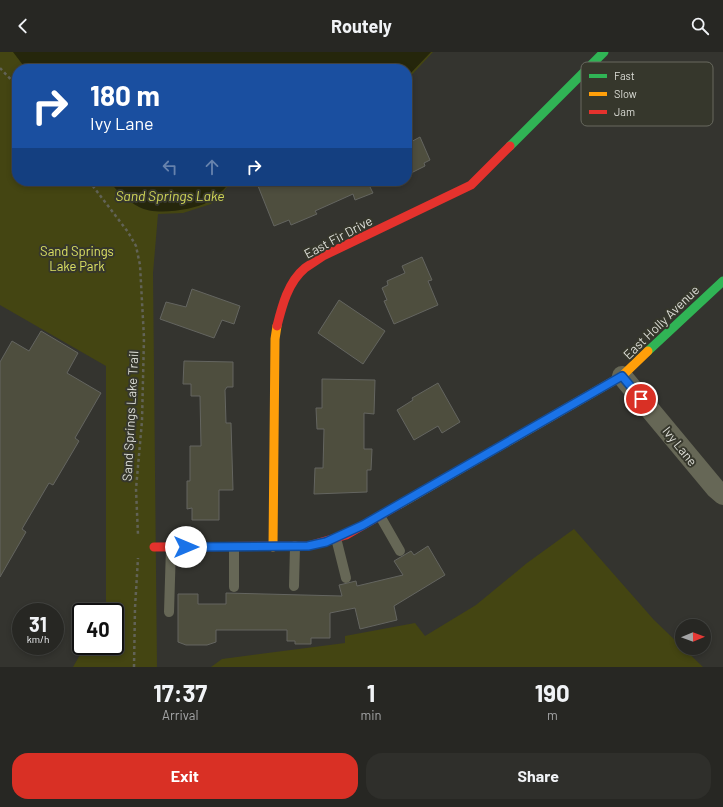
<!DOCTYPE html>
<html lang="en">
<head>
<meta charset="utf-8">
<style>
	body { margin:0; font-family:Barlow,sans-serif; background:#2f2f2b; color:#f1f3f6; height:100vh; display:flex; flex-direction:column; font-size:15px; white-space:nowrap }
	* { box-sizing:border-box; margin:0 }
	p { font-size:13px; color:#a4a5a6 }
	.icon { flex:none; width:22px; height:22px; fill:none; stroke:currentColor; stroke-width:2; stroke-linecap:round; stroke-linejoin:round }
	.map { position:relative; height:615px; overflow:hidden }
	.side { display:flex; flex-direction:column; background:#272723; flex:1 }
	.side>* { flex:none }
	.guide { position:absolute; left:12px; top:12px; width:400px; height:122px; border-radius:16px; box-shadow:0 2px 6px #0003,0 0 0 1px #434441; background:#1a4fa0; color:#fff; overflow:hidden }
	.needle { width:26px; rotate:89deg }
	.tools { position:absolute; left:675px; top:567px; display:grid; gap:8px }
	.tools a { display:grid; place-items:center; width:36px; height:36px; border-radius:50%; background:#272723; box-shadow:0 2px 6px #0003,0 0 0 1px #434441; font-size:20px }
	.speed { position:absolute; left:12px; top:551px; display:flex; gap:8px; font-size:20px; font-weight:700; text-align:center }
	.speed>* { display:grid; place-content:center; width:52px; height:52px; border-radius:50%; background:#272723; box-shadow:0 2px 6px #0003,0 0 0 1px #434441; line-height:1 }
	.speed small { font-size:10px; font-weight:400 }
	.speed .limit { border:2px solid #111; border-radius:6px; background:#fff; color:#111 }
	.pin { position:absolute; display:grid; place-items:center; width:34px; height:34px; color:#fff; margin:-17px; border:2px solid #fff; border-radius:50%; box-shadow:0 1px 4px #0007 }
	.me { position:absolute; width:44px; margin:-22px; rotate:90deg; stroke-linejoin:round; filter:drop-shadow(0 0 3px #0008) }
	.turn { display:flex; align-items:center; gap:14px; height:84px; padding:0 12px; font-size:18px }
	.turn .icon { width:52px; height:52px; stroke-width:2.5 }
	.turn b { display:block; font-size:28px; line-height:34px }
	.lanes { display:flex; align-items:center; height:38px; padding:0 12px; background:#0003; justify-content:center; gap:20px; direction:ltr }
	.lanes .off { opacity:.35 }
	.eta { display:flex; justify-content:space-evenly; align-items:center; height:68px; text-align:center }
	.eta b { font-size:24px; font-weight:700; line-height:28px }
	.button { display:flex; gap:8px; margin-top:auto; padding:8px 12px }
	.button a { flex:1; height:46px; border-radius:16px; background:#d93025; color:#fff; font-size:16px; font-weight:700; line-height:46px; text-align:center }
	.button a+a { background:#2f2f2b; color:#f1f3f6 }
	header { display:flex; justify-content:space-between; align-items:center; height:52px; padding:0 12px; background:#272723; font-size:18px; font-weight:700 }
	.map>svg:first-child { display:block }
</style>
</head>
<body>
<header><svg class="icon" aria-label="back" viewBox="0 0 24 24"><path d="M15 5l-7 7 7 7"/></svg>Routely<svg class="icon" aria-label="search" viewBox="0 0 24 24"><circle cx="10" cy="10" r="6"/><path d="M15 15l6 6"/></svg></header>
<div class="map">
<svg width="723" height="615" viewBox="0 0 723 615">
	<rect width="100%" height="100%" fill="#34342f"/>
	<g fill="#444512">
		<polygon points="0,0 433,0 407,28 407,17 17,17 17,129 233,129 211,152 183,161 158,162 153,221 157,615 73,615 85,594 115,594 115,560 105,560 106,557 106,314 0,253"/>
		<polygon points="574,477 654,568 703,615 211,615 222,607 345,591 345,584 415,571 425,584 476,553 527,511"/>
	</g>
	<g fill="#25260b">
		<polygon points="13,0 431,0 407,25 407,17 26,17"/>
		<path d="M 109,129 L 231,129 C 226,136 216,145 208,150 C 193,158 155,164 139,155 C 127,149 117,139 109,129 Z"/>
	</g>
	<g fill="#4e4e3e" stroke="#646560">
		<polygon points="420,85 430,108 424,111 425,114 407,123 407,92"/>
		<polygon points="271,129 280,129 282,134 295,129 385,129 370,135 373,141 355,148 353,142 315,159 317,162 291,173 289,168 274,174 258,134"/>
		<polygon points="422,205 432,228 428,229 438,253 394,272 384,249 387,248 382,236 388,233 387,229 405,221 402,214"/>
		<polygon points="192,237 240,254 234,272 222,268 214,286 160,267 166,250 186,255"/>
		<polygon points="339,248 385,279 363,312 318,281"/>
		<polygon points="41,279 78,301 67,321 101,341 75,386 79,389 53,433 49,431 22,477 26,480 0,525 0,310 12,289 29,299"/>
		<polygon points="184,309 233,310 233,335 227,335 225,338 226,371 231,371 233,438 219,438 219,468 192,468 192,456 187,457 187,429 190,429 190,394 201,394 200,344 191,344 191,332 183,332"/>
		<polygon points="322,327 375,328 374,362 364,361 364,397 372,397 371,418 367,418 367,440 314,442 315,416 323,416 324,377 317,377 316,356 322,356"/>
		<polygon points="438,331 460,370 442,381 438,374 414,388 397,358 413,348 412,346"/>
		<polygon points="428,494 445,523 394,554 397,568 360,577 355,556 330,561 330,586 311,586 311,592 295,592 295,589 287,589 287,578 216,578 216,590 207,593 186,593 178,590 178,542 198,542 198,552 226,552 226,541 342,544 339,533 356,529 357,534 403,523 394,509 411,499 414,503"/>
	</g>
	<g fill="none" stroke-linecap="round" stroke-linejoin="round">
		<g stroke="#626357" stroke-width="2.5" stroke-dasharray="3 3" stroke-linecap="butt">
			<polyline points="0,16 17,34"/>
			<polyline points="89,129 128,180 136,194 140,213 144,286 142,369 136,437 138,483"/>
			<polyline points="134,615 135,556 138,506"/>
		</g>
		<g stroke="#666756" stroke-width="10">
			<polyline points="380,464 400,499"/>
			<polyline points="336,486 346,526"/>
			<polyline points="234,495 234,535"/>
			<polyline points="294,534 295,494"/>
			<polyline points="169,560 171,495"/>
		</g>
		<polyline stroke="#666756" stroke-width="20" points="622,324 716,437 723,443"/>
		<g stroke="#30b455" stroke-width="9">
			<polyline points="510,94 604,0"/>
			<polyline points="648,299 723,229"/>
		</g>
		<g stroke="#ff9f0a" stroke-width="9">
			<polyline points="400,452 622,324 648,299"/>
			<polyline points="273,495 275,287 277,274"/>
		</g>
		<g stroke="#e5322d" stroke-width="9">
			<path d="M 277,274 C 282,254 288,230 305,216 C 311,212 317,208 323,204 L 471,133 L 510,94"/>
			<polyline points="154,495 308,494 346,483 400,452"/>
		</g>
	</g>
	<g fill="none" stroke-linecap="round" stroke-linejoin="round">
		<g stroke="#114b97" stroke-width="10">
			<polyline id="route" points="186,495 308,494 326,490 363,473 622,324 641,347"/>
		</g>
		<use href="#route" stroke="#1a73e8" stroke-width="7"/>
	</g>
	<g text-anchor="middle" stroke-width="4" stroke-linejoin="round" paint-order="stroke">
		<g font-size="13" fill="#dcddd6" stroke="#36372c">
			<text transform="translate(338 185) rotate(-28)" y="5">East Fir Drive</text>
			<text transform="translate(661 270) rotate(-44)" y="5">East Holly Avenue</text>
			<text transform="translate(130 364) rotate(-87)" y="5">Sand Springs Lake Trail</text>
			<text transform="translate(680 394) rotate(51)" y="5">Ivy Lane</text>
		</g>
		<g font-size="13" fill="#dce163" stroke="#36372c">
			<text x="77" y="204">Sand Springs<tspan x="77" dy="15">Lake Park</tspan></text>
		</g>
		<g font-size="14" font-style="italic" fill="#d2d758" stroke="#36372c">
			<text x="170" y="149">Sand Springs Lake</text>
		</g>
	</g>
	<rect x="581" y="10" width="132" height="64" rx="6" fill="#36372c" stroke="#68695f" stroke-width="1"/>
	<rect x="589" y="22" width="18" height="4" fill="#30b455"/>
	<rect x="589" y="40" width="18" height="4" fill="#ff9f0a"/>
	<rect x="589" y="58" width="18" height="4" fill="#e5322d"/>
	<g font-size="11" fill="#dcddd6">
		<text x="614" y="28">Fast</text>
		<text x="614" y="46">Slow</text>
		<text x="614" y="64">Jam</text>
	</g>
</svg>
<div class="tools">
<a><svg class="needle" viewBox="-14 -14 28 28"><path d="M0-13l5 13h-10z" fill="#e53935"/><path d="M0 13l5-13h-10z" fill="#a4a5a6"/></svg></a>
</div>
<div class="speed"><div>31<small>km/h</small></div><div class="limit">40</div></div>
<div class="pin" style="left:641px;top:347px;background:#d93025"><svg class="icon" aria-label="arrive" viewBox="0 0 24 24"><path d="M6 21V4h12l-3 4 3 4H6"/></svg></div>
<svg class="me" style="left:186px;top:495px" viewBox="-20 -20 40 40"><circle r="19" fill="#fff"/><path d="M0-13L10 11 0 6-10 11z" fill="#1a73e8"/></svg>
<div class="guide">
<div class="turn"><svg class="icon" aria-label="right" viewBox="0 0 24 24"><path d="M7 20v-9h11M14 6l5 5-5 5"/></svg><div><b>180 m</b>Ivy Lane</div></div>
<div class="lanes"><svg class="icon off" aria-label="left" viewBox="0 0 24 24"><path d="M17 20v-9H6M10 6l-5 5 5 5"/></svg><svg class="icon off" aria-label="ahead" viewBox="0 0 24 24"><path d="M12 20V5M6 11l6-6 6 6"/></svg><svg class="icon" aria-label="right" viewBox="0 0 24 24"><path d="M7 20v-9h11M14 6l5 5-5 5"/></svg></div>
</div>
</div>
<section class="side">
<div class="eta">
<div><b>17:37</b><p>Arrival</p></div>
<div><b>1</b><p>min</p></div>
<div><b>190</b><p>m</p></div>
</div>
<div class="button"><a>Exit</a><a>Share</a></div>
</section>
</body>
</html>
